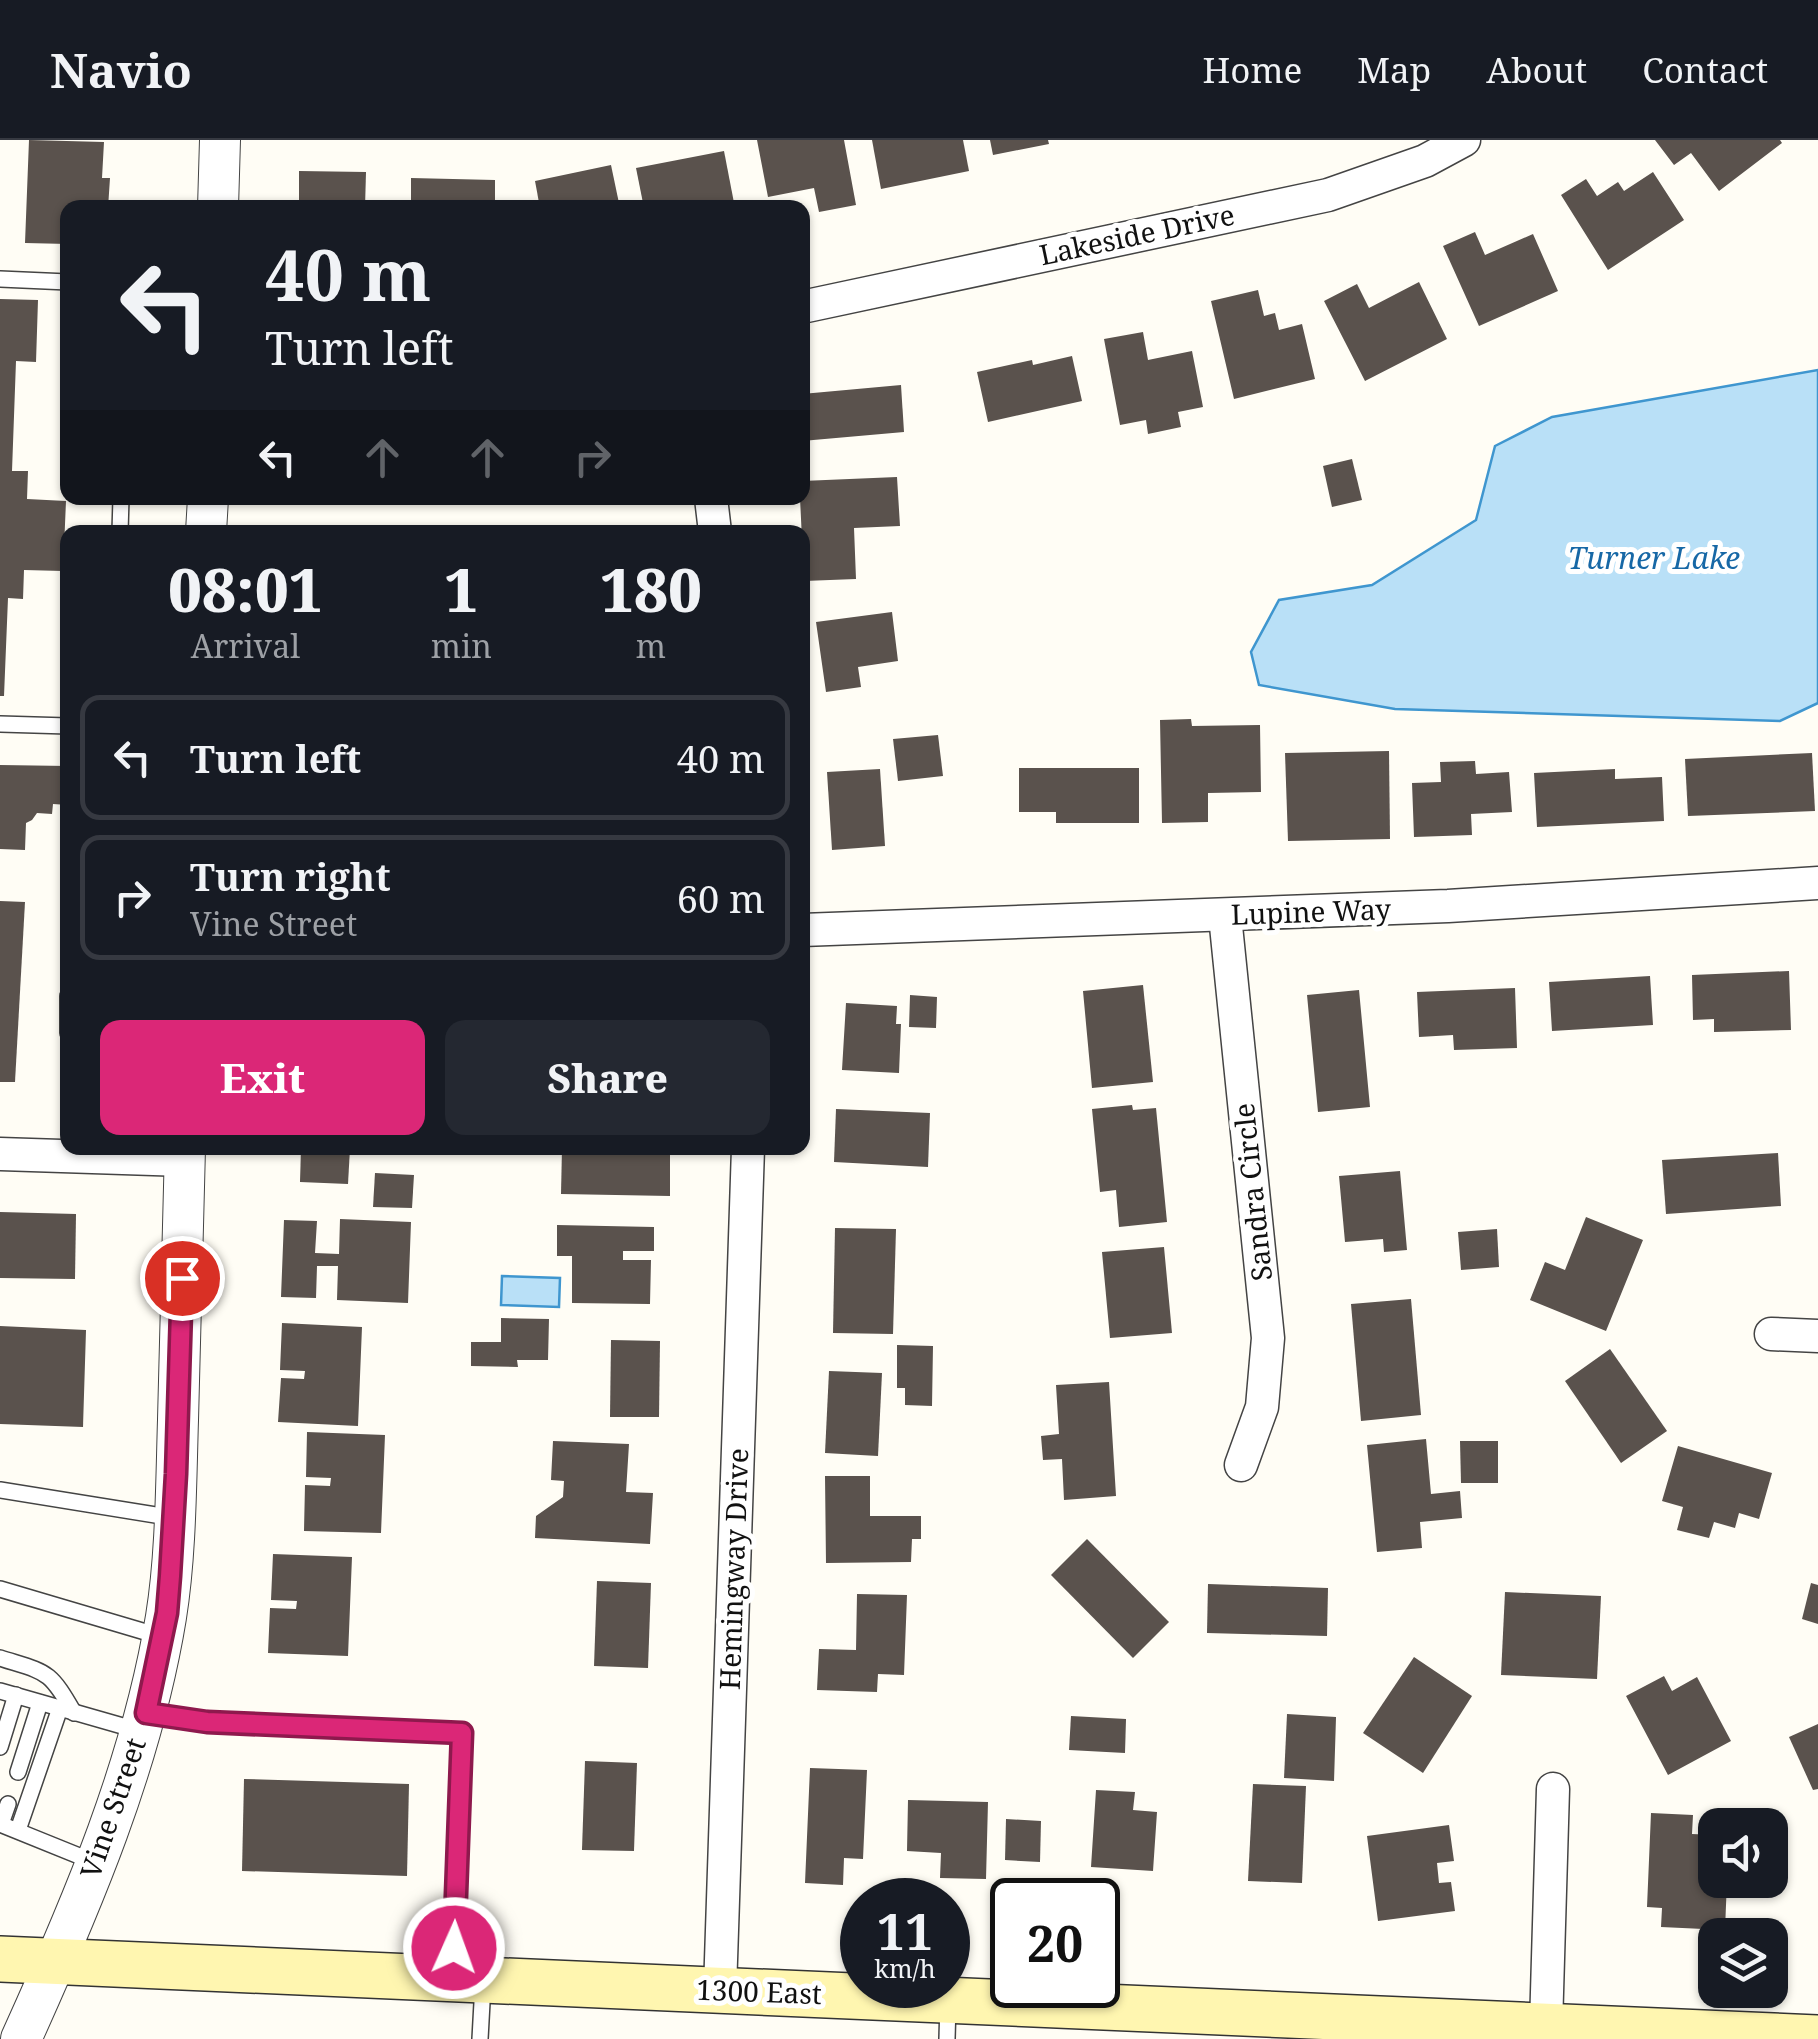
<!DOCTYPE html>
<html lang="en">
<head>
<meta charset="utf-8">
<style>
	body { margin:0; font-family:"Noto Serif",serif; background:#242831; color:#f1f3f6; height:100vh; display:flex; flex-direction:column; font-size:38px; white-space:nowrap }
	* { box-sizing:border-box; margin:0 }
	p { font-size:32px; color:#9ea1a6 }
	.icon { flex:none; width:55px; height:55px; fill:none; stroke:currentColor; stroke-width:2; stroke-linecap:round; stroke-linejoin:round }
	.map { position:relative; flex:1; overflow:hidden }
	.details { position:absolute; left:60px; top:385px; width:750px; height:630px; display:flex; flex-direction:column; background:#171b24; border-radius:20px; box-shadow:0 2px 8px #0004 }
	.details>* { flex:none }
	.top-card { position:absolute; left:60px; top:60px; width:750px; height:305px; border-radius:20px; box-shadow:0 2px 8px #0004; background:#171b24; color:#f1f3f6; overflow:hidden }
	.fabs { position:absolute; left:1698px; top:1668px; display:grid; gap:20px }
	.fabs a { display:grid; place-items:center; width:90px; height:90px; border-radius:20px; background:#171b24; box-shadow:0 2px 8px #0004; font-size:50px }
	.speed { position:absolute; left:840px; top:1738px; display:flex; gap:20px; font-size:50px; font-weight:700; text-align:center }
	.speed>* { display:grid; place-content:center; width:130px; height:130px; border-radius:50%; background:#171b24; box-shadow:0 2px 8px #0004; line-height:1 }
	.speed small { font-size:25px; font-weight:400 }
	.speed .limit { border:5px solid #111; border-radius:15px; background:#fff; color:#111 }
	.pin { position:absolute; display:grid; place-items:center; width:85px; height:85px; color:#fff; margin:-42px; border:5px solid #fff; border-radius:50%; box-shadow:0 2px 10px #0007 }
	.me { position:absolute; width:110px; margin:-55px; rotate:2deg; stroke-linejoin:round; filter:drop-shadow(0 0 8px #0008) }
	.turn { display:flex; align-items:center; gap:35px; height:210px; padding:0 40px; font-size:45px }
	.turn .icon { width:130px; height:130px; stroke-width:2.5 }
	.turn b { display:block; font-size:70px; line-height:85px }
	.lanes { display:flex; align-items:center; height:95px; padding:0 40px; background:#0003; justify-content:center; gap:50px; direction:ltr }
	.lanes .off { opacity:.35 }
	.eta { display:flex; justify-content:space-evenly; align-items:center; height:170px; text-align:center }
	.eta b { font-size:60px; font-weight:800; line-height:70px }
	.primary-button { display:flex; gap:20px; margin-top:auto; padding:20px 40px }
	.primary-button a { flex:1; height:115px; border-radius:20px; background:#db2777; color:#fff; font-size:40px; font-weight:800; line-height:115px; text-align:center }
	.primary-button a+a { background:#242831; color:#f1f3f6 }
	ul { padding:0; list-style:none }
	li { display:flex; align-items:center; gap:30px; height:125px; margin:0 20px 15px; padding:0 20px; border:5px solid #363941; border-radius:20px }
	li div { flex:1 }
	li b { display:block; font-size:38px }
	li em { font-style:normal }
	header { display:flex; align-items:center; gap:60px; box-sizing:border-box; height:140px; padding:0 50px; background:#171b24; border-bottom:2px solid #363941 }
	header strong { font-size:48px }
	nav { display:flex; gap:55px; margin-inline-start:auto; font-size:35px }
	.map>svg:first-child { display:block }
</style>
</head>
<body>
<header>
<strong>Navio</strong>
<nav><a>Home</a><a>Map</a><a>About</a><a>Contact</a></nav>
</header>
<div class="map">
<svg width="1818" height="1899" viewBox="0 0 1818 1899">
	<rect width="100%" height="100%" fill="#fffdf5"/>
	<g fill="#b9e0f7" stroke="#3f96cf" stroke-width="2.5">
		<polygon points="1818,230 1818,563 1780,581 1395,569 1259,545 1251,512 1279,460 1372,445 1476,380 1495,306 1552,277"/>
		<polygon points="502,1136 560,1138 559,1167 501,1165"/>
	</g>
	<g fill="#5a524d">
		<polygon points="29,0 104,2 102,38 110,38 108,68 68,68 68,104 25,103"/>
		<polygon points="757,0 844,0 856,65 819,72 814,48 768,57"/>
		<polygon points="872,0 963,0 969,31 881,49"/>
		<polygon points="990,0 1048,0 1049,4 993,15"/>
		<polygon points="1655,0 1780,0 1782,3 1719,51 1691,13 1674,25"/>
		<polygon points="724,11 735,68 644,68 636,28"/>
		<polygon points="611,25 620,68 540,68 535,41"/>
		<polygon points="299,31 366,32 365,68 299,68"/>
		<polygon points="1653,32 1684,80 1608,130 1561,55 1586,39 1597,56 1618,42 1624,51"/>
		<polygon points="411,38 495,40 495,68 411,68"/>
		<polygon points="1475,92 1485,115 1533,94 1558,151 1479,186 1443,106"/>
		<polygon points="1419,142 1447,199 1365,241 1324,161 1357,144 1369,168"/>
		<polygon points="1258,150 1264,176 1275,173 1279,190 1302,184 1315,239 1234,259 1211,161"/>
		<polygon points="0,159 38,160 36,222 16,221 12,331 28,331 27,359 66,361 63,431 24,430 23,459 8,458 4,556 0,556"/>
		<polygon points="1143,192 1148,220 1192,211 1203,267 1178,272 1181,287 1148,294 1146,280 1120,285 1104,199"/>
		<polygon points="1072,216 1082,261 988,282 977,232 1032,220 1033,225"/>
		<polygon points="901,245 904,292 802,301 802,254"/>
		<polygon points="1352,319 1362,360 1332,367 1323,326"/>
		<polygon points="897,337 900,386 854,388 856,439 804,441 800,358 802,358 802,341"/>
		<polygon points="303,358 391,358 390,365 303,361"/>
		<polygon points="892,472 898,521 858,527 861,547 826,552 816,482"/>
		<polygon points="1191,579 1192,586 1260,585 1261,652 1208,653 1208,682 1162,683 1160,580"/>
		<polygon points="938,595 943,636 898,641 893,599"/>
		<polygon points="1389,611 1390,699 1288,701 1285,613"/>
		<polygon points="1812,613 1815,671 1688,676 1685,619"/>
		<polygon points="1475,621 1476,634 1509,632 1512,672 1471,674 1472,695 1414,697 1412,643 1441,642 1440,622"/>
		<polygon points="0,625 68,626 68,665 53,664 52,674 37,673 32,680 26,683 25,710 0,709"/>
		<polygon points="1019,628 1139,628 1139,683 1056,683 1056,672 1019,672"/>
		<polygon points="880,629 885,706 832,710 827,632"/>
		<polygon points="1615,629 1615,639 1662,637 1664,681 1537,687 1534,633"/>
		<polygon points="0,761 25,762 15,942 0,942"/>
		<polygon points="1789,831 1791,890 1714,892 1714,879 1693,880 1692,835"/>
		<polygon points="1650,836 1653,885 1552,891 1549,842"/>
		<polygon points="1143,845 1153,942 1092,948 1083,851"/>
		<polygon points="1515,848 1517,908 1454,910 1453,895 1419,897 1417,852"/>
		<polygon points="1359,850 1370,967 1318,972 1307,855"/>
		<polygon points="910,855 937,857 936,888 909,887"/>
		<polygon points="846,863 897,866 896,884 901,884 899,933 842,930"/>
		<polygon points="1132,965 1133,970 1156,968 1167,1082 1119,1087 1116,1050 1100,1052 1092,969"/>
		<polygon points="836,969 930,973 928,1027 834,1022"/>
		<polygon points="301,1008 350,1008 348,1044 300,1042"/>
		<polygon points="562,1008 670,1008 670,1056 561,1054"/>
		<polygon points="1778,1013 1781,1066 1666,1074 1662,1020"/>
		<polygon points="1400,1031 1407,1110 1384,1112 1383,1099 1345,1102 1339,1036"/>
		<polygon points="375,1033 414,1035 412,1068 373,1067"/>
		<polygon points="0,1072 76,1074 75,1139 0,1138"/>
		<polygon points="1586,1077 1643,1100 1606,1191 1530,1160 1545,1122 1565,1130"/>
		<polygon points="340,1079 411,1082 408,1163 337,1160 338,1126 317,1126 316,1158 281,1157 284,1080 317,1081 315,1113 339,1114"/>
		<polygon points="557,1085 654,1087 654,1111 623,1111 623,1120 651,1120 650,1164 572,1163 572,1116 557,1116"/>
		<polygon points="835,1088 896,1089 893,1194 833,1193"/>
		<polygon points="1497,1089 1499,1127 1461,1130 1458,1092"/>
		<polygon points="1164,1107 1172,1193 1110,1198 1102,1112"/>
		<polygon points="1411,1159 1421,1275 1361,1281 1351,1164"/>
		<polygon points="501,1178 549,1179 548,1220 517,1220 518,1227 471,1226 471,1202 501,1202"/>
		<polygon points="282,1183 362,1187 358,1286 278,1282 281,1238 304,1239 305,1231 280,1230"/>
		<polygon points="0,1186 86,1190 83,1287 0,1284"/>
		<polygon points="611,1200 660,1201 659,1277 610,1277"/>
		<polygon points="897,1205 933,1206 932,1266 905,1265 905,1248 897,1248"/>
		<polygon points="1610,1209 1667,1291 1621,1323 1565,1241"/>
		<polygon points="829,1231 882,1233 878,1316 825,1313"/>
		<polygon points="1109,1242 1116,1356 1064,1360 1062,1319 1043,1320 1041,1296 1059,1294 1056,1245"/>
		<polygon points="307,1292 385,1295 381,1393 304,1391 305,1345 330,1346 331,1338 306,1337"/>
		<polygon points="1426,1299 1431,1354 1460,1351 1462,1378 1420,1382 1422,1408 1377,1412 1367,1305"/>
		<polygon points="553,1301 629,1304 626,1352 653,1353 650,1404 535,1398 536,1376 563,1357 564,1341 551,1340"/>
		<polygon points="1460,1301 1498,1301 1498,1343 1461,1343"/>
		<polygon points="1678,1306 1772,1333 1759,1379 1739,1373 1735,1388 1714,1382 1709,1398 1677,1390 1683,1367 1662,1361"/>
		<polygon points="825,1336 870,1336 870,1376 921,1376 921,1399 912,1399 911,1422 826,1423"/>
		<polygon points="1087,1399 1169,1482 1133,1518 1051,1435"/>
		<polygon points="273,1414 352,1417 348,1516 268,1513 270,1468 296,1469 297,1461 271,1460"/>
		<polygon points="597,1441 651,1443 648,1528 594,1526"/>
		<polygon points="1811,1443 1818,1445 1818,1484 1802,1479"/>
		<polygon points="1208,1444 1328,1448 1327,1496 1207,1493"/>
		<polygon points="1505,1452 1601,1456 1597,1539 1501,1535"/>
		<polygon points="857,1454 907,1455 904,1535 878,1534 877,1552 817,1550 819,1509 856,1510"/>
		<polygon points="1414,1517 1472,1556 1423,1633 1363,1593"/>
		<polygon points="1664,1536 1672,1551 1697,1537 1731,1601 1668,1635 1626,1556"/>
		<polygon points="1287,1574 1336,1577 1334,1641 1284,1638"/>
		<polygon points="1071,1576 1126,1579 1125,1613 1069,1610"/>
		<polygon points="1818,1584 1818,1649 1813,1650 1789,1597"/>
		<polygon points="585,1621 637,1623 634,1711 582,1710"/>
		<polygon points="810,1628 867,1630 863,1719 844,1718 843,1745 805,1743"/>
		<polygon points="244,1639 409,1644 407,1736 242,1731"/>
		<polygon points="1253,1644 1306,1646 1302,1743 1248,1741"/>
		<polygon points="1096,1650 1135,1652 1133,1670 1157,1672 1153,1731 1091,1727"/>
		<polygon points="908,1660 988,1662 986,1739 940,1738 941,1713 907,1711"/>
		<polygon points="1651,1673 1693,1675 1692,1694 1715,1695 1715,1740 1727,1740 1725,1790 1661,1787 1662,1768 1647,1767"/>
		<polygon points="1006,1679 1041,1681 1040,1722 1005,1720"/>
		<polygon points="1449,1685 1454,1721 1437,1723 1439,1743 1451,1742 1455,1771 1378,1781 1367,1696"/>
	</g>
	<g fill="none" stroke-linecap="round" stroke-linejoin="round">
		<g stroke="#444" stroke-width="18">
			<g id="service">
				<polyline points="0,139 68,142"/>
				<polyline points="120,392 121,358"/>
				<polyline points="0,584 68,586"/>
				<polyline points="68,856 68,893"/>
				<polyline points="0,1350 174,1378"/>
				<polyline points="0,1449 159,1496"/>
				<path d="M 0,1518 C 47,1533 49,1529 74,1573"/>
				<polyline points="0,1551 140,1591"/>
				<polyline points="148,1574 207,1582 259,1582 462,1593 452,1835"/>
				<polyline points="0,1607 16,1555"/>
				<polyline points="18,1632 40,1563"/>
				<polyline points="0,1684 94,1722"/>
				<polyline points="1,1684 8,1664"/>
				<polyline points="18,1690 60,1568"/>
				<polyline points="480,1899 483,1844"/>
				<polyline points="947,1899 948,1863"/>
			</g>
		</g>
		<g stroke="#444" stroke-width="35">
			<g id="minor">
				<polyline points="802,167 1328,55 1425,21 1464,0"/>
				<polyline points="711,358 715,392"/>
				<polyline points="1225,776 1268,1198 1262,1267 1241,1325"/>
				<polyline points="802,790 1448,766 1818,743"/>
				<polyline points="0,1014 184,1020"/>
				<polyline points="1771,1194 1818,1196"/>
				<polyline points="720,1850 748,1008"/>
				<polyline points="1546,1886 1553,1649"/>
			</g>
		</g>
		<g stroke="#444" stroke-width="42">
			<g id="tertiary">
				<polyline points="218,68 220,0"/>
				<polyline points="206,392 208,358"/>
				<path d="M 21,1899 C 82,1764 142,1624 166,1477 C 176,1415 176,1344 178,1280 C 180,1189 182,1098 185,1008"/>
			</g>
		</g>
		<g stroke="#333" stroke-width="48">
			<polyline id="secondary" points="0,1819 1818,1898"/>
		</g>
		<use href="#service" stroke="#fff" stroke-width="15"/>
		<use href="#minor" stroke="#fff" stroke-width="32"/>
		<use href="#tertiary" stroke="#fff" stroke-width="40"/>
		<use href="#secondary" stroke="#fff6b0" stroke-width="45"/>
	</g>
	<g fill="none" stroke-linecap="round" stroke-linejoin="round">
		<g stroke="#8e194d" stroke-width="25">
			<polyline id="route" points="182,1138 176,1334 170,1436 167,1473 146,1573 207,1582 462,1593 454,1808"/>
		</g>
		<use href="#route" stroke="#db2777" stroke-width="18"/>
	</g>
	<g text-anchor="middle" stroke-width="10" stroke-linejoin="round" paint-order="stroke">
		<g font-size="28" fill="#111" stroke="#fff">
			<text transform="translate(1137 95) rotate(-12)" y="10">Lakeside Drive</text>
			<text transform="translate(1311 772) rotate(-2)" y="10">Lupine Way</text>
			<text transform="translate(1253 1052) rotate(-96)" y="10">Sandra Circle</text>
			<text transform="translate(734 1429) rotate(-88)" y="10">Hemingway Drive</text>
			<text transform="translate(113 1668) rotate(-71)" y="10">Vine Street</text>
			<text transform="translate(759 1852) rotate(2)" y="10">1300 East</text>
		</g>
		<g font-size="30" font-style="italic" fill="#1768a6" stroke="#fff">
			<text x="1654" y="429">Turner Lake</text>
		</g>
	</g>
</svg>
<div class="fabs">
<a><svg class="icon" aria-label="sound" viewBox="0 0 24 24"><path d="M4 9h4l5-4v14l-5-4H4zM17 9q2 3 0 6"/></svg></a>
<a><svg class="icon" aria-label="layers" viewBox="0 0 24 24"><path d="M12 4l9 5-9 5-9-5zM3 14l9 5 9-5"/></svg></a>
</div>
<div class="speed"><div>11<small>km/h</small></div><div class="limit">20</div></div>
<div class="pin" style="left:182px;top:1138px;background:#d93025"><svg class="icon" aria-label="arrive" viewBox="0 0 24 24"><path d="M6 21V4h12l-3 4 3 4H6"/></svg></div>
<svg class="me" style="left:454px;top:1808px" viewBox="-20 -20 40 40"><circle r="17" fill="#db2777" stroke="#fff" stroke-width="3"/><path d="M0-11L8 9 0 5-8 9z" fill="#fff"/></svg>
<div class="top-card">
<div class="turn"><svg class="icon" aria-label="left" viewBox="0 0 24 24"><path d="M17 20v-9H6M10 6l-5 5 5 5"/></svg><div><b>40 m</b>Turn left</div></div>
<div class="lanes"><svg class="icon" aria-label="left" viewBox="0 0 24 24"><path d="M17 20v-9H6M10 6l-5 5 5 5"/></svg><svg class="icon off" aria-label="ahead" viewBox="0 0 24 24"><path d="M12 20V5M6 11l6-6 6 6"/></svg><svg class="icon off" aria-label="ahead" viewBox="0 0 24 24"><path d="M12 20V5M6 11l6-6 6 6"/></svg><svg class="icon off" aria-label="right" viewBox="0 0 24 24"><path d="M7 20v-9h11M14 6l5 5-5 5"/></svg></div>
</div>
<section class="details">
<div class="eta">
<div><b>08:01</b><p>Arrival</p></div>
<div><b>1</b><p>min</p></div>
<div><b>180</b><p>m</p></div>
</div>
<ul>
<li><svg class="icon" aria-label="left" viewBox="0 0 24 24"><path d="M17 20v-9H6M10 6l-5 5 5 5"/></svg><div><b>Turn left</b></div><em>40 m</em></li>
<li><svg class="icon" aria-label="right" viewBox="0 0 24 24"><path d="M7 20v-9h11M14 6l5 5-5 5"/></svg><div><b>Turn right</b><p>Vine Street</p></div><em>60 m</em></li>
</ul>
<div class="primary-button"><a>Exit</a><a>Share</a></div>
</section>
</div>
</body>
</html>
